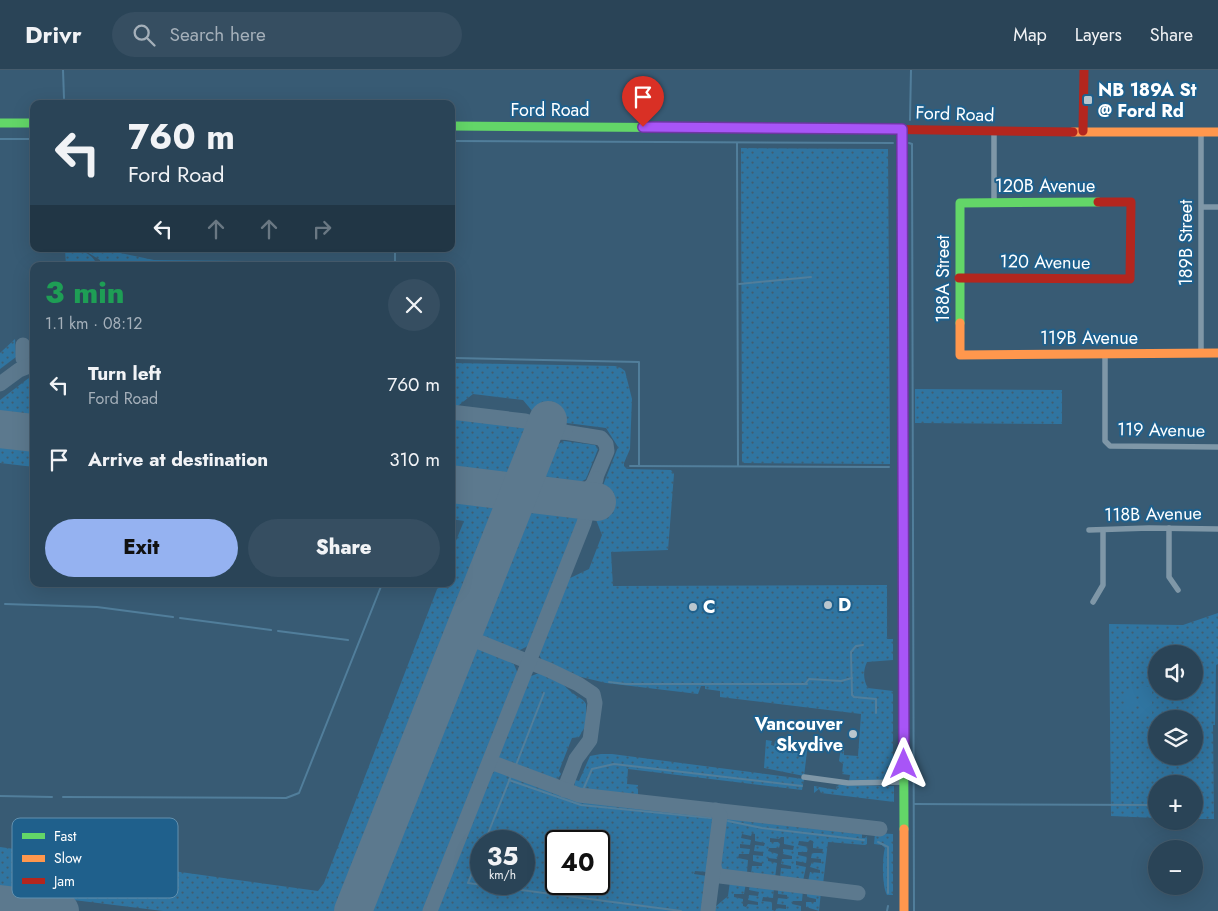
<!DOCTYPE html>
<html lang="en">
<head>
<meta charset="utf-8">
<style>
	body { margin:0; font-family:Jost,sans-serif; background:#364e61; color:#f1f3f6; height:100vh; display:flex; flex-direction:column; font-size:19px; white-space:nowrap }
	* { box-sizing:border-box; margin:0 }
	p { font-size:16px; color:#a5b0ba }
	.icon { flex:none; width:28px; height:28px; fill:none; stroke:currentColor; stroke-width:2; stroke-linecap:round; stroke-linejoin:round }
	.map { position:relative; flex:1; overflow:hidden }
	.panel { position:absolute; left:30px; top:192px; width:425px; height:325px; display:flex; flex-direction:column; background:#2a4457; border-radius:10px; box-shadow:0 5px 20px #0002,0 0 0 1px #465c6d }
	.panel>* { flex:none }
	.hud { position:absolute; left:30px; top:30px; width:425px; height:152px; border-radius:10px; box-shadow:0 5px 20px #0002,0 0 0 1px #465c6d; background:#2a4457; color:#f1f3f6; overflow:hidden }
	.controls { position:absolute; left:1148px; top:575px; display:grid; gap:10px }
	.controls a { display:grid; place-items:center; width:55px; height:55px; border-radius:50%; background:#2a4457; box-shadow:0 5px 20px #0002,0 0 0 1px #465c6d; font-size:25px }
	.speed { position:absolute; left:470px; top:760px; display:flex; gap:10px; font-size:25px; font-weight:700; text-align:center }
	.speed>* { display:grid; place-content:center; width:65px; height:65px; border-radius:50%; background:#2a4457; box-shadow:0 5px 20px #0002,0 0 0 1px #465c6d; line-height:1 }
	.speed small { font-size:12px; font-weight:400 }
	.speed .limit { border:2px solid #111; border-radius:8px; background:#fff; color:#111 }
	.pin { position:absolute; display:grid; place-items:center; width:42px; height:42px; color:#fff; margin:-51px -21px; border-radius:50% 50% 50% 0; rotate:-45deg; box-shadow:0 0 5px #0007 }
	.pin .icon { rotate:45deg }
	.me { position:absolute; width:55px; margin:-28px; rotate:0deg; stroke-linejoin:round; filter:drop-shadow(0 0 4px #0008) }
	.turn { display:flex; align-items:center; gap:18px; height:105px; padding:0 15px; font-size:22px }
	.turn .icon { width:65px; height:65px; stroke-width:2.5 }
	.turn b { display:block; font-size:35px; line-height:42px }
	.lanes { display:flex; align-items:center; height:48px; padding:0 15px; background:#0003; justify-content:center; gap:25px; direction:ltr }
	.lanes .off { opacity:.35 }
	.round { display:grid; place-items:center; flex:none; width:52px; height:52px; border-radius:26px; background:#364e61 }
	.head { display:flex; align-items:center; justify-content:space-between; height:85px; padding:0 15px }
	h1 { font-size:30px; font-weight:800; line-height:38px; color:#1e9e55 }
	.cta { display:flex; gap:10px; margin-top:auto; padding:10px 15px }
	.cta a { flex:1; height:58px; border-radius:30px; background:#95b2f1; color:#111; font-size:20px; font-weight:800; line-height:58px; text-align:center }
	.cta a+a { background:#364e61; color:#f1f3f6 }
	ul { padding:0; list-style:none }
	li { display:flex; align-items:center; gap:15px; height:75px; padding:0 15px }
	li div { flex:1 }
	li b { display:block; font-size:19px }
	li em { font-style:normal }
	header { display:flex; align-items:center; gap:30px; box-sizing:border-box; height:70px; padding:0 25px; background:#2a4457; border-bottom:1px solid #465c6d }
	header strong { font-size:24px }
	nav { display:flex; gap:28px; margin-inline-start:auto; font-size:18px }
	.search { width:350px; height:45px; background:#364e61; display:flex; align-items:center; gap:12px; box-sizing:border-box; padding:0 18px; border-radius:28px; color:#a5b0ba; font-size:19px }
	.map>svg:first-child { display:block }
</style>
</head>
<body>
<header>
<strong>Drivr</strong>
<div class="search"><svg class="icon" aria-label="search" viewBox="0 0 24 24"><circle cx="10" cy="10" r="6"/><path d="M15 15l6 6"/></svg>Search here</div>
<nav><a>Map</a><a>Layers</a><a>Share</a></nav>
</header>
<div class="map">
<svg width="1218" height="841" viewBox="0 0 1218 841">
	<defs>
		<pattern id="grass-dots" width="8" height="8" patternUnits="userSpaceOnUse" patternTransform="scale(1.25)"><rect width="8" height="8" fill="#3075a1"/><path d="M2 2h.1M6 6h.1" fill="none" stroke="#3f5e72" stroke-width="1.8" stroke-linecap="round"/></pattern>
	</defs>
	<rect width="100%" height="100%" fill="#385b74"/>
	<g fill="url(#grass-dots)" fill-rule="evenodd">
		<polygon points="741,78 888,79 890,394 742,393"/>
		<path d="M 65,179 C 76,179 89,181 95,191 L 91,191 L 91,196 L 66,196 Z"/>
		<polygon points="82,179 101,179 154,190 246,191 253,194 253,196 100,196 100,190"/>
		<polygon points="15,269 16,287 0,299 0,283"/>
		<path d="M 451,293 L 615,296 L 621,298 L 625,301 L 632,329 L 630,379 L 624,393 L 624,396 L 627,399 L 671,400 L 674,404 L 668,480 L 611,482 L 613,516 L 887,515 L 887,569 L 893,569 L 893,590 L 867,592 C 863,600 863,610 868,618 L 893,621 L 893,710 L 849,711 L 850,705 L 842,704 L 843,694 L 839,691 L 841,678 L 844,679 L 844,685 L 858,686 L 861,644 L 720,627 L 720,621 L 705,619 L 705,616 L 701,616 L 698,624 L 606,613 L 573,605 L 550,597 L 542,590 L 537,581 L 566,510 L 589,499 L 602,465 L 593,442 L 598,442 L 600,423 L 618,377 L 606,358 L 559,352 L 541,344 L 538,348 L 523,330 L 473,324 L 454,339 L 451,338 Z"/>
		<polygon points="34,304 34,354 0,350 0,330"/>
		<polygon points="915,319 1062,320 1062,354 915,353"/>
		<polygon points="451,346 523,355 531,368 513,413 451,405"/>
		<polygon points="0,368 34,372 34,397 0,393"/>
		<polygon points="564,371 595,375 598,379 586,409 568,419 532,415 546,381"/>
		<polygon points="451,424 506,430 342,841 163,841 0,821 0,777 318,821 324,813 439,514 451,514 451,483 464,451 451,449"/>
		<polygon points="526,433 574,440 581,452 532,574 516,582 484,570 478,553"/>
		<path d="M 1218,543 L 1218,594 L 1216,595 L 1215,655 L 1213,655 L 1214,749 L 1194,749 L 1194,714 L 1156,714 L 1156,748 L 1111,746 L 1109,554 L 1183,555 ZM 1156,584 L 1194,584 L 1194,621 L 1156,621 ZM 1156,649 L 1194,649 L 1194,686 L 1156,686 Z"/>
		<polygon points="482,577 512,590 519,606 426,841 363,841 465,584"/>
		<path d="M 539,603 C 555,602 562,615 574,624 C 578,628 583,628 586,634 L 586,655 L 579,667 L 572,668 L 559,701 L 561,704 L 555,713 L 504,694 L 496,687 L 526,608 Z"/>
		<polygon points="766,670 772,671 771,675 774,676 775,671 782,671 781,677 784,677 785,672 792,673 791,678 794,678 796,673 808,674 804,706 764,698"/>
		<polygon points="601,684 612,684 804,709 802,720 628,699 627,714 638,715 638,728 574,721 575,710 579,711 590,686"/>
		<path d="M 490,699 L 500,699 L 573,727 L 643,734 L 643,738 L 713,746 L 707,802 L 695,801 L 694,804 L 707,806 L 702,841 L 434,841 ZM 481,771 L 524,771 L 524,814 L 481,814 ZM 556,771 L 599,771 L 599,814 L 556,814 Z"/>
		<polygon points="839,715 894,716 894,732 821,723 819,719 814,723 814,716 837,720 836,717"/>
		<polygon points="727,748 862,764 862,768 865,768 867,766 867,774 865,775 828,772 823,814 808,811 810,802 820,803 820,800 810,797 812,792 821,793 821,789 811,788 812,783 822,783 823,779 813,778 813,771 810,770 808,772 799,771 798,775 808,777 807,782 798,782 798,785 807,787 806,793 796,791 796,795 806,797 803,811 780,808 781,798 791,799 791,796 781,794 782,789 792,789 792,786 783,784 783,779 793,780 794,776 784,774 784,767 781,767 779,769 770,768 770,772 778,772 780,774 779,778 769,778 768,781 778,784 777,789 768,788 768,791 777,793 775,808 751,804 752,796 762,796 762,793 753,791 753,785 763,786 763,782 754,781 755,775 764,776 765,773 755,771 755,764 752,763 751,766 742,764 741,768 751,770 750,775 740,774 740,778 750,779 749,784 739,784 738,788 748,790 747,803 720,801 719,800 725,752"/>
		<path d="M 875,763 L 893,764 L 893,825 L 887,825 C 882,816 882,788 885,778 L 882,775 L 874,774 Z"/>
		<polygon points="730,811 746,813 744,824 734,824 734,827 743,829 743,836 746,837 748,834 758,835 758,832 748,830 749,825 758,826 759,822 749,820 750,813 774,817 773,828 763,827 762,831 772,832 772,840 775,841 777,838 786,839 786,835 777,834 778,828 787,829 787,825 778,824 778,817 803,820 802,831 793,831 792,834 801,836 801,841 714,841 715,837 728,826"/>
		<polygon points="807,821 821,822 819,841 806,837 806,832 816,832 816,829 807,827"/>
	</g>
	<g fill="#3075a1">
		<rect x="1139" y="617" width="13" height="29"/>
		<rect x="1126" y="621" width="9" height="20"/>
	</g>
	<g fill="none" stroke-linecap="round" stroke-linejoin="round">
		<g stroke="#517e9b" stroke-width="2">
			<polyline points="63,0 64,28"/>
			<polyline points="910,50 911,0"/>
			<polyline points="0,69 34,69"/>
			<polyline points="451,71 893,73"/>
			<polyline points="737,73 738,396"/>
			<polyline points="909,73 912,74 914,841"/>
			<polyline points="395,196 395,179"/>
			<polyline points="739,214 811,207"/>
			<polyline points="455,288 639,292 639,395"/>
			<polyline points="630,396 889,397"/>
			<polyline points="5,534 97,537 173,547"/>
			<polyline points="180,548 271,560"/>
			<polyline points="278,561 348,570"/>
			<polyline points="863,575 856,576 851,582 852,625 854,627 876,629 876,643"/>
			<polyline points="609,612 626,614 807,614"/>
			<polyline points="805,614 809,609 841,611 852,608"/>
			<polyline points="516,695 544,623"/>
			<polyline points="509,710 581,735 711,748"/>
			<polyline points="583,720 592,699 614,694 802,716"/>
			<polyline points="0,726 52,727"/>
			<polyline points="63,727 286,728 299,723 382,514"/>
			<polyline points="914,734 1156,735"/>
			<polyline points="728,751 762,758 864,770"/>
			<polyline points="485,771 511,706"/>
			<polyline points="878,772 888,777 888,823"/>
			<polyline points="481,781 468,813 681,841"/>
			<polyline points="887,841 888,836"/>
		</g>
		<g stroke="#5c798e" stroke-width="15">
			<polyline points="23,275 23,288 34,291"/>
			<polyline points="0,314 19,300 34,294"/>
			<polyline points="451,342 525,351 564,362 601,368 606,374 607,381 593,414 583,424 565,428"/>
			<path d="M 537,378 C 543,367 553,362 565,362"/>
			<polyline points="462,565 549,600 578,614 593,624 595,633 590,670 576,689 564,720"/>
			<polyline points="487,698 491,694 496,694 579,725 880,759"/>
			<polyline points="714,797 716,803 720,806 858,823"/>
			<polyline points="38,838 51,841"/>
			<polyline points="430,841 584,453 596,409"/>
			<polyline points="708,841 720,746 716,740"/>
		</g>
		<g stroke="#5c798e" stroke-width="38">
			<polyline points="0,359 34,363"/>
			<polyline points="451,414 597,432"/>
			<polyline points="0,834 60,841"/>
			<polyline points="353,841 548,350"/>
		</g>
		<g stroke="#7f97a7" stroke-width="5.5">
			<polyline points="994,133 994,62"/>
			<polyline points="1202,137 1218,137"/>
			<polyline points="1201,284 1201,62"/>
			<polyline points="1105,285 1105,371 1110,376 1218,377"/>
			<polyline points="1169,458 1169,507 1178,520"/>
			<polyline points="1089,460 1149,458 1218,459"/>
			<polyline points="1093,532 1103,515 1103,460"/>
			<polyline points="804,707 848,713 904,712"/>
		</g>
		<g stroke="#63d668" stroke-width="9">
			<polyline points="0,53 34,53"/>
			<polyline points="451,56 866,59"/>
			<polyline points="960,253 960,133 1098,132"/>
			<polyline points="903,444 904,759"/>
		</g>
		<g stroke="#ff974d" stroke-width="9">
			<polyline points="1073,62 1218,62"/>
			<polyline points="960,253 960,285 1218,283"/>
			<polyline points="904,759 904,841"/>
		</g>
		<g stroke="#b3261e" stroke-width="9">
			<polyline points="866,59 1073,62"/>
			<polyline points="902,59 903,444"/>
			<polyline points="1083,61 1084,0"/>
			<polyline points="959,208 1130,209 1131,132 1098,132"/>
		</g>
	</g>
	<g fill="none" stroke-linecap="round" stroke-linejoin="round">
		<g stroke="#6d37a1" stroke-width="12">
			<polyline id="route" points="643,57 902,59 904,694"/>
		</g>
		<use href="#route" stroke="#a855f7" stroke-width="9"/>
	</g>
	<g fill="#b9c6ce" stroke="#1f608c" stroke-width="2">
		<rect x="1083" y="25" width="10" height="10" rx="2.5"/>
		<circle cx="828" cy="535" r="5"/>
		<circle cx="693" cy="537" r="5"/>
		<circle cx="853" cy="664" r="5"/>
	</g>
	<g text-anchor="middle" stroke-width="4" stroke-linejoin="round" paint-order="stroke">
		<g font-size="18" font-weight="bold" fill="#fff" stroke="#1f608c" text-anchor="start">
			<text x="1098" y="26">NB 189A St<tspan x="1098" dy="21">@ Ford Rd</tspan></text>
			<text x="838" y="541">D</text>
			<text x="703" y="543">C</text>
			<text x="843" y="660" text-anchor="end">Vancouver<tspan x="843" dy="21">Skydive</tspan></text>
		</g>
		<g font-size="18" fill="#fff" stroke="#1f608c">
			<text x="550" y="46">Ford Road</text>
			<text transform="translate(955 44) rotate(2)" y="6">Ford Road</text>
			<text x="1045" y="122">120B Avenue</text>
			<text transform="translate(1186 173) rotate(-90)" y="6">189B Street</text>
			<text transform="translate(1045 192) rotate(1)" y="6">120 Avenue</text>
			<text transform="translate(943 209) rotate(-90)" y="6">188A Street</text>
			<text x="1089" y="274">119B Avenue</text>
			<text transform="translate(1161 360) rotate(1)" y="6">119 Avenue</text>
			<text transform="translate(1153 444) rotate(-1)" y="6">118B Avenue</text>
		</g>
	</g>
	<rect x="12" y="748" width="166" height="80" rx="8" fill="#1f608c" stroke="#6290ae" stroke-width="1"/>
	<rect x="22" y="763" width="23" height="6" fill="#63d668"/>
	<rect x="22" y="785" width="23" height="7" fill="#ff974d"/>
	<rect x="22" y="808" width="23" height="6" fill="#b3261e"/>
	<g font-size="14" fill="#fff">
		<text x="54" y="771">Fast</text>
		<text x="54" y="793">Slow</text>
		<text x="54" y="816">Jam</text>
	</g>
</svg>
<div class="controls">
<a><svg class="icon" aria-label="sound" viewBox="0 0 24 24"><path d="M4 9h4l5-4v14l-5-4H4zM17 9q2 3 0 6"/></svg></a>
<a><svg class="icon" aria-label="layers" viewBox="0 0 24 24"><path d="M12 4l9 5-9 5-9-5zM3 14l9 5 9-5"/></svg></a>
<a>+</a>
<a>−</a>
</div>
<div class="speed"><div>35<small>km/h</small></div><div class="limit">40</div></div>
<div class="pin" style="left:643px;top:57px;background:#d93025"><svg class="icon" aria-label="arrive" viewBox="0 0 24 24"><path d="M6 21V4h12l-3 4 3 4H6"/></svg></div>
<svg class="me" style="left:904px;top:694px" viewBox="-20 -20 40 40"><path d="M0-17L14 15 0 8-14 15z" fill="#a855f7" stroke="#fff" stroke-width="4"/></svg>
<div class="hud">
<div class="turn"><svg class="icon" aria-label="left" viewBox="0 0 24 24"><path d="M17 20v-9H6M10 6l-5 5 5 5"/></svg><div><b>760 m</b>Ford Road</div></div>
<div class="lanes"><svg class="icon" aria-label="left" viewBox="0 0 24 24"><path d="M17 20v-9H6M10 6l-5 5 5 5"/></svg><svg class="icon off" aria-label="ahead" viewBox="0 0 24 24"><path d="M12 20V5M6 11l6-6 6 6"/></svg><svg class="icon off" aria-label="ahead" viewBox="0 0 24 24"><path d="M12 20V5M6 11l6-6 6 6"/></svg><svg class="icon off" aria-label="right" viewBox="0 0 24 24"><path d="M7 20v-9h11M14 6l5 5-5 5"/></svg></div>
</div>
<section class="panel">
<div class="head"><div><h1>3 min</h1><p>1.1 km · 08:12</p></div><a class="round"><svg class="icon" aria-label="close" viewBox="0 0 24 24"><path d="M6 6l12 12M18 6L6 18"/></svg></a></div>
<ul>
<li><svg class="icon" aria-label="left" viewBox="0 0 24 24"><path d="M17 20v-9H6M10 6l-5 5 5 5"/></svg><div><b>Turn left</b><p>Ford Road</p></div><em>760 m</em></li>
<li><svg class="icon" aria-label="arrive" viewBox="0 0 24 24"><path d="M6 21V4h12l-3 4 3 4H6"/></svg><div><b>Arrive at destination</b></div><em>310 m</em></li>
</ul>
<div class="cta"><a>Exit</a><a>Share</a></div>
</section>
</div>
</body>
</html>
